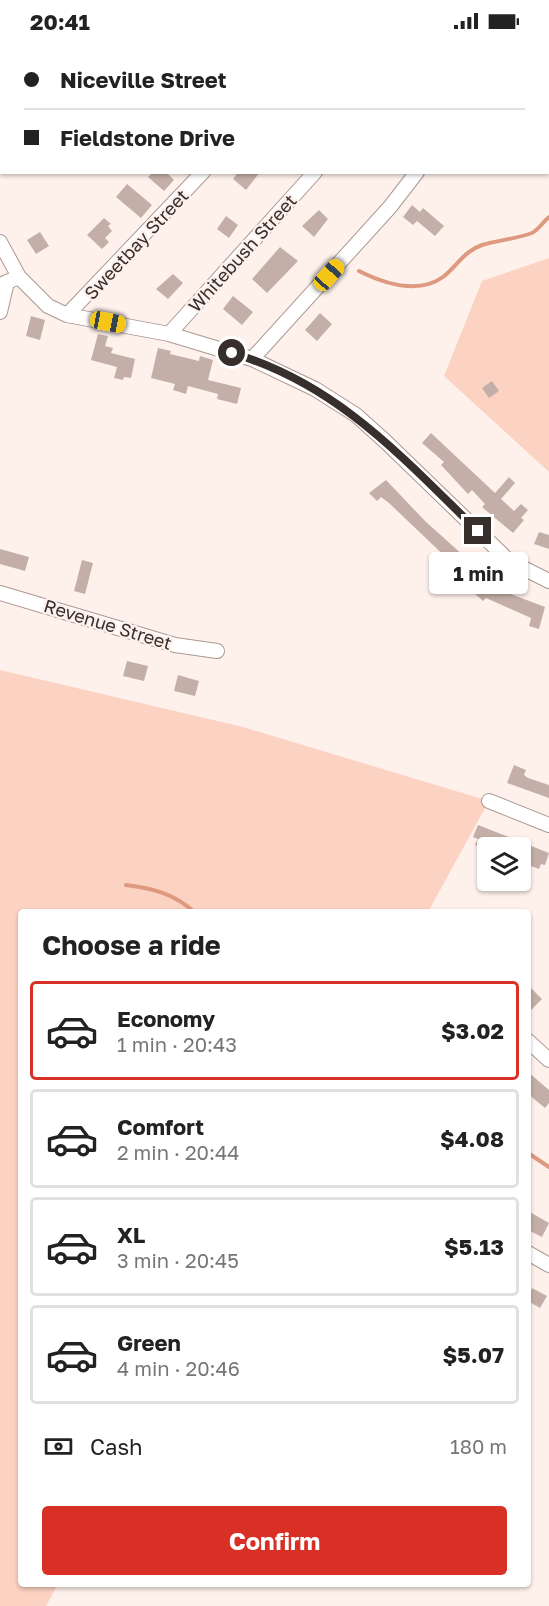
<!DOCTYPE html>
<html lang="en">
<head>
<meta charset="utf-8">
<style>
  body { margin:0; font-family:"Golos Text",sans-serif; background:#f2f2f2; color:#222; height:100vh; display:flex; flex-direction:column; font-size:22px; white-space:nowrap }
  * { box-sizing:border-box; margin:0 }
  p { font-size:20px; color:#767676 }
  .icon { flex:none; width:33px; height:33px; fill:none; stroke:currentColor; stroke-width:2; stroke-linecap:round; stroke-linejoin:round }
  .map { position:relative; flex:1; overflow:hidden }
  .drawer { position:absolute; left:18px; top:867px; width:513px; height:678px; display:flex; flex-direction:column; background:#fff; border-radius:6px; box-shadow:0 2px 4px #0004 }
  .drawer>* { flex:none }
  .guide { position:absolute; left:0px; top:0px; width:549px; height:132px; box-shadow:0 2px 4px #0004; display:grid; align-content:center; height:132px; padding:0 24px; background:#fff }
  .fabs { position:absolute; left:477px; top:795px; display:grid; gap:12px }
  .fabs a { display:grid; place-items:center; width:54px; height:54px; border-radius:6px; background:#fff; box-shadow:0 2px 4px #0004; font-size:30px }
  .end { position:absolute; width:27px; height:27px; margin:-14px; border:8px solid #372f2c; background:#fff; box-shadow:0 0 0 3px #fff }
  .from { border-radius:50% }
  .bubble { position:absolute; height:42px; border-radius:6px; background:#fff; box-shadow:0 2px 4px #0004; font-size:20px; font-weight:700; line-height:42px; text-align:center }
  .car { position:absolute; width:18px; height:36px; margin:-18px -9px; border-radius:8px; box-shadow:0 0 4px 2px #0007; background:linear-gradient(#f5c518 24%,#345 0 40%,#f5c518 0 76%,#345 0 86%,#f5c518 0) }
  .guide b { display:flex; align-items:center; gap:21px; height:57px; font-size:22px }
  .guide b+b { border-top:2px solid #e0e0e0 }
  .guide i { width:15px; height:15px; background:#222 }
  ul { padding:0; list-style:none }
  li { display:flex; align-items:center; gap:18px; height:99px; margin:0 12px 9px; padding:0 12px; border:3px solid #e0e0e0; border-radius:6px }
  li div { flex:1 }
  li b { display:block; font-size:22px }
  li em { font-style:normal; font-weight:700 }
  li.current { border-color:#d93025 }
  li>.icon { width:54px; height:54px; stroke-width:1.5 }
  h2 { padding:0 24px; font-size:27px; line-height:72px }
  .pay { display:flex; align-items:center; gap:15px; height:66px; padding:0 24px; font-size:22px }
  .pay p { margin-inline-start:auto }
  .action { display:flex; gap:12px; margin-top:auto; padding:12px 24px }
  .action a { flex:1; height:69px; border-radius:6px; background:#d93025; color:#fff; font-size:24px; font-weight:700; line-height:69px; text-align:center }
  .status { display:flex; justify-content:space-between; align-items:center; height:42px; padding:0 30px; background:#fff; direction:ltr }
  .status svg { height:16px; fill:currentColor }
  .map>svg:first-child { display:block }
  .green { fill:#fcd2c2 }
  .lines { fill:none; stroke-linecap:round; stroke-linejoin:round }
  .stream { stroke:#de997f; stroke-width:4 }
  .building { fill:#c3afa7 }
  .minor-casing { stroke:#ac9891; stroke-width:16 }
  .minor { stroke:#fff; stroke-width:14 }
  .route { stroke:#372f2c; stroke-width:8 }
  .labels { text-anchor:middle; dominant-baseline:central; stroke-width:4.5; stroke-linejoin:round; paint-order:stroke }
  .street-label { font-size:18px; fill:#372f2c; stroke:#fef1ec }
</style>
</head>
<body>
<div class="status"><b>20:41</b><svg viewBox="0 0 49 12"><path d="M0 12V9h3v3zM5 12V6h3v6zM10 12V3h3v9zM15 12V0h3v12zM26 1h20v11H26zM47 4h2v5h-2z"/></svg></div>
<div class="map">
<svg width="549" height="1564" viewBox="0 0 549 1564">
  <rect width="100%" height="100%" fill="#fef1ec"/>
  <path class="green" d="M549,216V430L444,334L482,239Z
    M0,628L243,685L489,759L428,870H21V1542H58L46,1564H0Z"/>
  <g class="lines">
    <path class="stream" d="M139,2L140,0
      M0,117L2,116
      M359,229C383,241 418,253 443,235C457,224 464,209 482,203C498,198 516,197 532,191C538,188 543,180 549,175
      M126,843C152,846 175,852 194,870
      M528,1111L549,1125"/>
  </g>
  <path class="building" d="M153,130H166L174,138L164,149L148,135Z
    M238,130H260L246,148L233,137Z
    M127,142L152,163L141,176L116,155Z
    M412,163L420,170L423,166L444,184L435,194L417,179L413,183L403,175Z
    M319,168L328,177L314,195L302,184Z
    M226,174L238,183L229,196L217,187Z
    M104,176L111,182L108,184L112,189L105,196L109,200L102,207L87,193Z
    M40,190L49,204L36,212L27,198Z
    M280,205L298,219L267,251L252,237Z
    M173,232L183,241L168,257L156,247Z
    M233,254L253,270L242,283L223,267Z
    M320,271L332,282L317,299L305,288Z
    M31,274L45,278L40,298L26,294Z
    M98,292L108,294L105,304L113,306L111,311L135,317L131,336L124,335L123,338L114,336L117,325L91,318Z
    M158,306L171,309L170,312L199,319L200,314L213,318L208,338L241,346L237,362L217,357L218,352L188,344L186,352L173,348L175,342L151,336Z
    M492,339L499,349L489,356L482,346Z
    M431,391L495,451L509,435L515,441L501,457L514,469L521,462L528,468L521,476L524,478L513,491L482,465L485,462L472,448L468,452L441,423L444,420L422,401Z
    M386,438L425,479L503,549L545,565L539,587L529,584L531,576L486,556L483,559L473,550L477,545L389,461L381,455L377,459L369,451Z
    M539,490L549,493V507L534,502Z
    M0,507L29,515L25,529L0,522Z
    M82,518L93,521L85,552L74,549Z
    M127,619L148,624L144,639L123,634Z
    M178,633L199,639L195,654L174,649Z
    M514,723L526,728L524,733L528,736L549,743V756L507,741Z
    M478,783L549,811L545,823L541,822L539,827L520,820V806L486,807L475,803L478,797L473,795Z
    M528,943L542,957L528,971Z
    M528,1030L549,1048V1061L545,1066L528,1052Z
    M528,1169L549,1181L542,1195L528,1188Z
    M532,1246L547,1254L540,1266L528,1259Z"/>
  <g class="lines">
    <g class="minor-casing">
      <path id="minor" d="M118,2L120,0
        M325,2L326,0
        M548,89L549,87
        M0,95L2,94
        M0,200L19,235
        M0,243L19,235L48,264L67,273L169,292L252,317L315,347L356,373L386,400L509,519L549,539
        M0,270L7,240
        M67,273L203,130
        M169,292L315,130
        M252,317L390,165L417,130
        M0,551L175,603L217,609
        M489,759L549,783
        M528,999L549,1018
        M528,1211L549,1223"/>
    </g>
    <use href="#minor" class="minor"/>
  </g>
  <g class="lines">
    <path class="route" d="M232,311C337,342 402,415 478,489"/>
  </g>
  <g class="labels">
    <g class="street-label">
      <text transform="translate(136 202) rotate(-47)">Sweetbay Street</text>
      <text transform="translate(242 211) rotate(-48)">Whitebush Street</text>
      <text transform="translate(108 582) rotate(17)">Revenue Street</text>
    </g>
  </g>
</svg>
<div class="fabs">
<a><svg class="icon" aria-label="layers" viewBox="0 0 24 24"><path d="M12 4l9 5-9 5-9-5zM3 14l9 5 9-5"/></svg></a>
</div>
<i class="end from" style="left:232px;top:311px"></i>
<i class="end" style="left:478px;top:489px"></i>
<div class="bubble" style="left:429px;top:510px;width:99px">1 min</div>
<i class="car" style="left:329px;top:233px;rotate:42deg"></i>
<i class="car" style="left:108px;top:280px;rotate:101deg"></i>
<div class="guide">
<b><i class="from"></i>Niceville Street</b>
<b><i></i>Fieldstone Drive</b>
</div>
<section class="drawer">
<h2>Choose a ride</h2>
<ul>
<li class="current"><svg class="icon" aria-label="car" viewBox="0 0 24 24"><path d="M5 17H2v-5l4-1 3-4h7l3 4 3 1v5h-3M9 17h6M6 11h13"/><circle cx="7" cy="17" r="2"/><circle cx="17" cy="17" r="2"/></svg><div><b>Economy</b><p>1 min · 20:43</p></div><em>$3.02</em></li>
<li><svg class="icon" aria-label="car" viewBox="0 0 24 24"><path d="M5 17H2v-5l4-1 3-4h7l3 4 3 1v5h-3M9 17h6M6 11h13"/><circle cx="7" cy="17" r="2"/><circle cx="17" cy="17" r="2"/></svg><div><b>Comfort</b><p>2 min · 20:44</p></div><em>$4.08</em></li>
<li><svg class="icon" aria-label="car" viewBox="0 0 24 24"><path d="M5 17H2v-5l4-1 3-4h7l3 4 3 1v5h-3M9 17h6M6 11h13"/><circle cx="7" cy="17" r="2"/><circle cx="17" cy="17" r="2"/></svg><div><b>XL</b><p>3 min · 20:45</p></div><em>$5.13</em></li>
<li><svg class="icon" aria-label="car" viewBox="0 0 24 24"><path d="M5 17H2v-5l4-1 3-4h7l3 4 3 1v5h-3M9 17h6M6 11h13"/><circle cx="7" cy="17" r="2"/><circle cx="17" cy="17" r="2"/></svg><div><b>Green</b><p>4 min · 20:46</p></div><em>$5.07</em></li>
</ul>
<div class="pay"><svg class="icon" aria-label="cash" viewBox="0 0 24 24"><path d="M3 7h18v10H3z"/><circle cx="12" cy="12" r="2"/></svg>Cash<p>180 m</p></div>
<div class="action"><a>Confirm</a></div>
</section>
</div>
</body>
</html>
